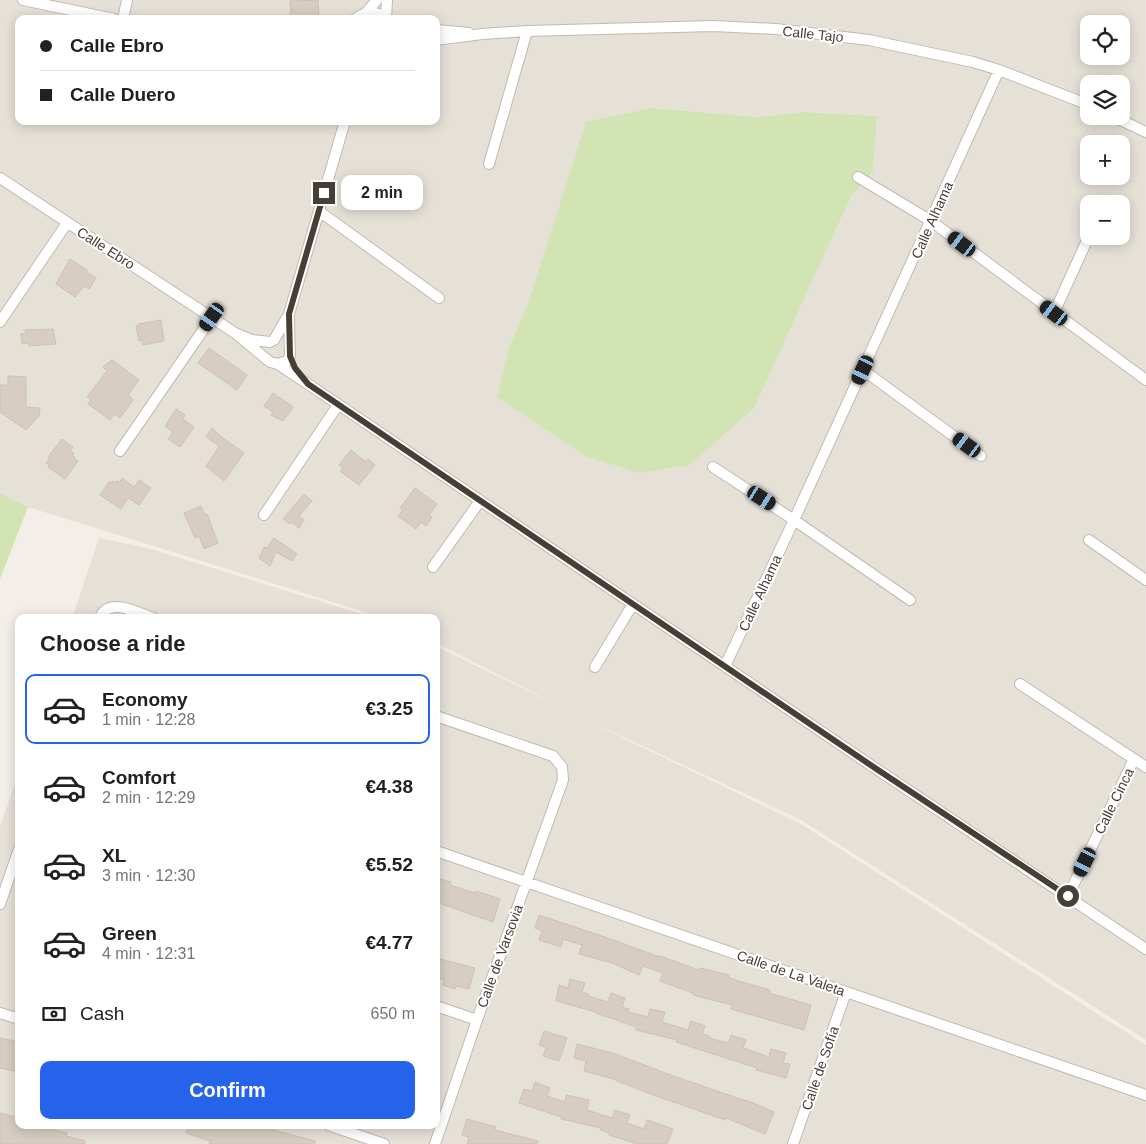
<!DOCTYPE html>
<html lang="en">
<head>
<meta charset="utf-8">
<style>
  body { margin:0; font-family:Arial,sans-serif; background:#f6f6f6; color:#202124; height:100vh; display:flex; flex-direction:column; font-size:19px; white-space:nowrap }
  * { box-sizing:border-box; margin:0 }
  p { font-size:16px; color:#757577 }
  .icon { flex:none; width:28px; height:28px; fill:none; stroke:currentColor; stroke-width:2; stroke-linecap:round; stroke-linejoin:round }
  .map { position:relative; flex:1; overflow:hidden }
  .sheet { position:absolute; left:15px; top:614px; width:425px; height:515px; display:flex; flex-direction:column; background:#fff; border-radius:10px; box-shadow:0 2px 12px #0003 }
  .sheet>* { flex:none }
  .hud { position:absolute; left:15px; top:15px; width:425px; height:110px; border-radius:10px; box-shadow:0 2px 12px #0003; display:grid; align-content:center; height:110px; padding:0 25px; background:#fff }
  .fabs { position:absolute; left:1080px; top:15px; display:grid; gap:10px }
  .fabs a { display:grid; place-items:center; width:50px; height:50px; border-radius:10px; background:#fff; box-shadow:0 2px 12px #0003; font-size:25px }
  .end { position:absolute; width:22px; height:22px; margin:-11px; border:6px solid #463f37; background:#fff; box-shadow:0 0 0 2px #fff }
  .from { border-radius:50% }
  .bubble { position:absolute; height:35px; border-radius:10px; background:#fff; box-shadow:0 2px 12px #0003; font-size:16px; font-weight:800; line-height:35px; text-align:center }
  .car { position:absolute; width:15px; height:30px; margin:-15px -8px; border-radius:6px; box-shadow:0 0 4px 1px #0007; background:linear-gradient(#222 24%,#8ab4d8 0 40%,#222 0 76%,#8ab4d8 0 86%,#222 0) }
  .hud b { display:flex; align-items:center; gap:18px; height:48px; font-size:19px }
  .hud b+b { border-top:1px solid #e0e0e0 }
  .hud i { width:12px; height:12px; background:#202124 }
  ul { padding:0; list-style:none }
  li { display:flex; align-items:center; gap:15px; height:70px; margin:0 10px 8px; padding:0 15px; border:2px solid transparent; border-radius:10px }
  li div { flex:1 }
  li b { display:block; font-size:19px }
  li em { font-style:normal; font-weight:800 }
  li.active { border-color:#2563eb }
  li>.icon { width:45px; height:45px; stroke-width:1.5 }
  h2 { padding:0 25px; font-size:22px; line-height:60px }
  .pay { display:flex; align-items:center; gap:12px; height:55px; padding:0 25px; font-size:19px }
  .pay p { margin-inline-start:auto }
  .primary-button { display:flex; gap:10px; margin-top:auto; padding:10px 25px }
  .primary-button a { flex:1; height:58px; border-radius:10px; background:#2563eb; color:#fff; font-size:20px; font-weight:800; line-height:58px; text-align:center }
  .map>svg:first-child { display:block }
  .residential { fill:#e6e1d7; fill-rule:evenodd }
  .green { fill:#d2e4b4 }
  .building { fill:#d7cdc2; stroke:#cec1b2 }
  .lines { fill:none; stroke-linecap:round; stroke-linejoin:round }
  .street-casing { stroke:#c1b9af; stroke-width:12 }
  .street { stroke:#fff; stroke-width:10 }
  .route { stroke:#463f37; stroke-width:6 }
  .labels { text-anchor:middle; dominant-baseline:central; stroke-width:4; stroke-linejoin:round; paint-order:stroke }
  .street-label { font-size:14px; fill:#463f37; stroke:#fff }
</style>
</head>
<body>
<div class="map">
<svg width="1146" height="1144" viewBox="0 0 1146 1144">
  <rect width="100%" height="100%" fill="#f3efe8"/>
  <path class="residential" d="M0,0H1146V1040L801,820L572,713L801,824L1146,1045V1144H0V826L19,772V1125H436V646L565,709L436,643V618L381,617L28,507L0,493ZM19,19H436V121H19ZM1089,24H1121V56H1089ZM1089,84H1121V116H1089ZM652,108L756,117L804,112L877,116L873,172L851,196L509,347L529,301ZM1089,144H1121V176H1089ZM1089,204H1121V236H1089Z
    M99,538L148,548L372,617L72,618Z"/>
  <path class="green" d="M652,108L756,117L804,112L877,116L873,172L851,196L754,408L690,465L640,473L585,456L497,397L509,347L529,301L586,122Z
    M0,493L28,507L0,579Z"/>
  <path class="building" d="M318,0L319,18L291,19L290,1Z
    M70,259L88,271L87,272L96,278L89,289L84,286L75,297L56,284Z
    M161,320L164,341L143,345L142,340L139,341L136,326H139L138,324Z
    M53,329L56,344L29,346L28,343L22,344L21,334L26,333L25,330Z
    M209,348L247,375L237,390L198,363Z
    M112,360L139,380L128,395L133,400L120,418L114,414L110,420L88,404L91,400L87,397L107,371L103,367Z
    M8,376L26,377V407L40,408L39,416L26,430L0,412V385H8Z
    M273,393L293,407L283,421L271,415L273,412L264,406Z
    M176,409L185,415L183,419L194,427L180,447L168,439L173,432L165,426Z
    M212,428L220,436L244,453L224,481L206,466L219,447L206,436Z
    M62,439L73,447L70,451L74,453L72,455L75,457L74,458L78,461L65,479L48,467L49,465L46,463L50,458L48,457Z
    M351,450L366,462L368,459L375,465L359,485L340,471L343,468L339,465Z
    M122,478L134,487L139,480L151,488L139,505L128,498L121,509L100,495L109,482L111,483L112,481L116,483L117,481L120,482Z
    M415,488L437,504L429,515L432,517L426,526L421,522L416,529L398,516L403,510L400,508Z
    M304,494L312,501L299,516L304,520L299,528L292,522L290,524L283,519Z
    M201,506L205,515L207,514L218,543L204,549L199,536L195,538L184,513Z
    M274,538L297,554L292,561L276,552L270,566L259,558L264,547L267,548Z
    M436,878L451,882L450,885L475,893L476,891L500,899L493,922L436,902Z
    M539,915L608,938L660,957V956L699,970L700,968L729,975V978L770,990L769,993L811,1005L804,1030L731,1009L732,1005L693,995V993L660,981L663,973L643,966L639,975L612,963L579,954L582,945L563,939L561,947L539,940L542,931L535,928Z
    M436,958L475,968L469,989L456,986L455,989L443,985L444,980L436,978Z
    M570,979L585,983L582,992L588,994V996L608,1002L611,993L625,998L622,1007L629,1009L628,1012L648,1017L650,1009L665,1012L662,1022L688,1030L691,1021L705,1026L702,1034L709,1036V1038L728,1043L731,1035L746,1040L743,1048L769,1057L771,1049L786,1053L783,1063L790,1064L786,1078L756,1070L757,1068L676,1042L677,1040L636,1030V1027L596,1013V1012L556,1001L559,985L568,988Z
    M544,1031L567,1038L559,1061L543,1056L546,1048L539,1045Z
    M0,1038L19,1042V1072L0,1068Z
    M577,1044L613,1053L665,1073L746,1101V1100L774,1112L765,1134L726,1118L725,1120L648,1093L617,1081V1080L584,1071L586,1061L574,1058Z
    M535,1082L550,1088L547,1096L565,1102L566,1095L589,1100L587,1110L612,1118L615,1110L630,1115L627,1123L644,1129L647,1120L673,1129L667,1144H637L609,1135V1133L600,1130L601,1128L561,1119V1117L519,1103L524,1089L532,1091Z
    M0,1113L19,1118V1125H42L41,1127L67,1133L66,1136L85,1141V1144H0Z
    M467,1119L496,1127L495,1130L538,1141L537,1144H467L469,1137L462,1135Z
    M189,1125H255L315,1141V1144H209L210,1141L186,1133Z"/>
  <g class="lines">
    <g class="street-casing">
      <path id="street" d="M23,0L114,19
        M365,14L377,0
        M386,18L387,0
        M123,19L127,0
        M355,19C366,11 377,11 387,19
        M436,30L469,33
        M436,40L482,34L527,31L713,26L776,29L869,40L973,62L999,70L1089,105
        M1112,116L1146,132
        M489,164L527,31
        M858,177L931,221L1146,380
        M0,178L235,333
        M319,211L439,298
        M1054,313L1089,236
        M0,322L67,223
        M274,340L289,314L345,121
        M270,342L252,340L235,333L270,362L278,364L308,384L875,768L1146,949
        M278,364L287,361L290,356L289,318
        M863,370L981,456
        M120,451L212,317
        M713,467L794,520L910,600
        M264,515L338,405
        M1089,540L1146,580
        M433,567L480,501
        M100,618C108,596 139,613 153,618
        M725,666L794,520L999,70
        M595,667L633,604
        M1020,684L1146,767
        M436,851L1146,1095
        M1068,896L1134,759
        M0,904L19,849
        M436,1006L477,1020
        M0,1013L19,1019
        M328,1125L384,1144
        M435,1144L477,1020L563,780L562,767L553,756L436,716
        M793,1144L846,992"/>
    </g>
    <use href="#street" class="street"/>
  </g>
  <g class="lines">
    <path class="route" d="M324,193L289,314L290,356L295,368L308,384L875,768L1068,896"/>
  </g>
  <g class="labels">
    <g class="street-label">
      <text transform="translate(813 34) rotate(6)">Calle Tajo</text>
      <text transform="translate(932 220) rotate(-66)">Calle Alhama</text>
      <text transform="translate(106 248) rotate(33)">Calle Ebro</text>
      <text transform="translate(760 593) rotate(-65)">Calle Alhama</text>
      <text transform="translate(1114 801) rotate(-64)">Calle Cinca</text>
      <text transform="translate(500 956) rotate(-70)">Calle de Varsovia</text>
      <text transform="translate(791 973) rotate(19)">Calle de La Valeta</text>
      <text transform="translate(820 1068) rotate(-71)">Calle de Sofía</text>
    </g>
  </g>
</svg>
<div class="fabs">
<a><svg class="icon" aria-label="locate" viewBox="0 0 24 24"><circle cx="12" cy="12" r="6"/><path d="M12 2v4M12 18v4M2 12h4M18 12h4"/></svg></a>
<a><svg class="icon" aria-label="layers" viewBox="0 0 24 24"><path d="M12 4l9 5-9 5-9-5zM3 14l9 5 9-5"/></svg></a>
<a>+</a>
<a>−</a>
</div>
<i class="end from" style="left:1068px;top:896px"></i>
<i class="end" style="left:324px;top:193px"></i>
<div class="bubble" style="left:341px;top:175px;width:82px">2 min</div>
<i class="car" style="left:962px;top:244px;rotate:307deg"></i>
<i class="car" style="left:1054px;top:313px;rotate:307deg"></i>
<i class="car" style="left:212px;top:317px;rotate:215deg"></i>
<i class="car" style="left:863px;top:370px;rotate:205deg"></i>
<i class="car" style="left:967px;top:445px;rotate:306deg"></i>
<i class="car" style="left:762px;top:498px;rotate:123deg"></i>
<i class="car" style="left:1085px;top:862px;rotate:206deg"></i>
<div class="hud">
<b><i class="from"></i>Calle Ebro</b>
<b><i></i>Calle Duero</b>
</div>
<section class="sheet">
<h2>Choose a ride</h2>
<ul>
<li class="active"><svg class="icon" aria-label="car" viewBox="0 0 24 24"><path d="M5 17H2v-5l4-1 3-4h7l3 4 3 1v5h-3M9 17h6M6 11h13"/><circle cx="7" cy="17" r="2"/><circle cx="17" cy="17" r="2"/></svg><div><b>Economy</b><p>1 min · 12:28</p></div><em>€3.25</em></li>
<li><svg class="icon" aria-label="car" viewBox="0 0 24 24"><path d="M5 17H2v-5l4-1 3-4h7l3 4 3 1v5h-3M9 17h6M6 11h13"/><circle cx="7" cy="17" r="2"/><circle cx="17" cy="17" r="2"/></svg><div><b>Comfort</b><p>2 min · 12:29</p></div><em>€4.38</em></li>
<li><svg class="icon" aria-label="car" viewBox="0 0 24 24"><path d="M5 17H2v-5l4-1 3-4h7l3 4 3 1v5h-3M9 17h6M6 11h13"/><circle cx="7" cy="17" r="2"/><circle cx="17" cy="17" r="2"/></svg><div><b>XL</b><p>3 min · 12:30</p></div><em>€5.52</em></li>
<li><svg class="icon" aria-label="car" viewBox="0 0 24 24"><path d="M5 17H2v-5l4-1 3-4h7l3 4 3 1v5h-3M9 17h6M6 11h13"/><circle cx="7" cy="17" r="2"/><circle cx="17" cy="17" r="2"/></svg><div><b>Green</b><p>4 min · 12:31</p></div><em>€4.77</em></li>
</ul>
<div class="pay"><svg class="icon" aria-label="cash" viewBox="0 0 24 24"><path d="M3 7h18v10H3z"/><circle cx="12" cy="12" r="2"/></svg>Cash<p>650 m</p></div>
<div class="primary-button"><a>Confirm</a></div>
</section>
</div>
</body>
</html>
